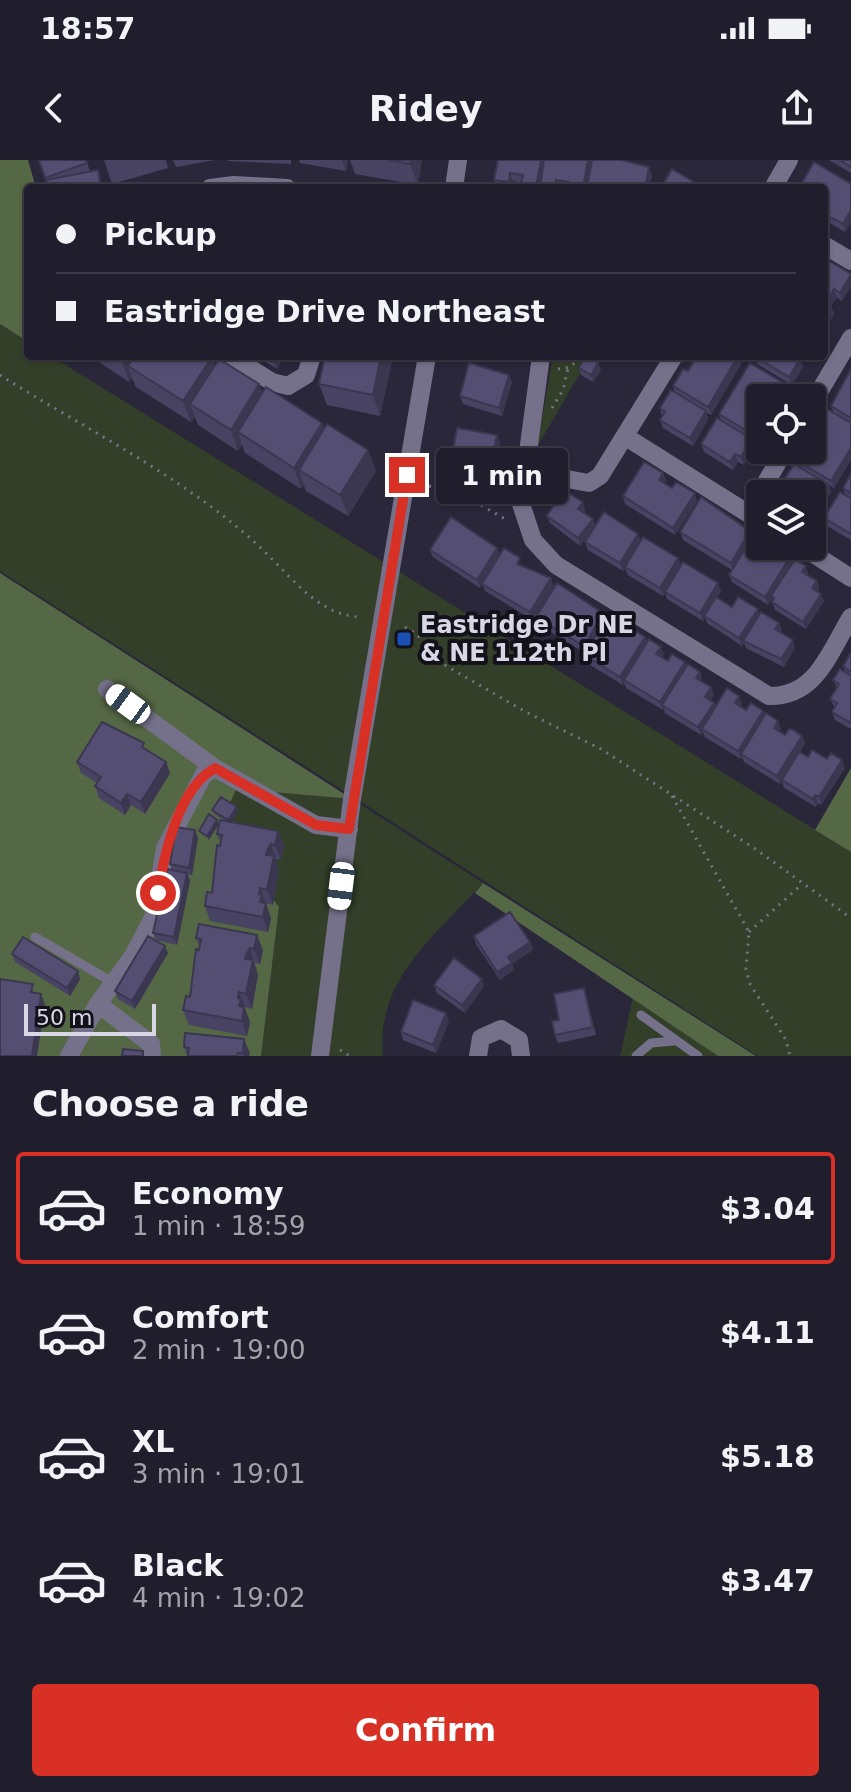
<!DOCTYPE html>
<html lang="en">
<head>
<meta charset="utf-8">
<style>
  body { margin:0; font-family:"DejaVu Sans",sans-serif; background:#2d2a38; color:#f1f3f6; height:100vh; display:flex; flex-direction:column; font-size:30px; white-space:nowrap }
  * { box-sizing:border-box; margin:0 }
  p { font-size:26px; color:#a2a2a9 }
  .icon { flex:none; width:44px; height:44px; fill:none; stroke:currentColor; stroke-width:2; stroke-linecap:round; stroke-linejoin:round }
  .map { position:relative; height:896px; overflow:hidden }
  .details { display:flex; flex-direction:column; background:#201d2c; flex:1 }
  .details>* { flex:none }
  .top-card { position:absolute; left:24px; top:24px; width:804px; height:176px; border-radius:8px; box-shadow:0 2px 6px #0004,0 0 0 2px #3d3b48; display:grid; align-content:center; height:176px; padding:0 32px; background:#201d2c }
  .fabs { position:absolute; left:746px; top:224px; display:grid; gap:16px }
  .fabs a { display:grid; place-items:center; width:80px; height:80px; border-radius:8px; background:#201d2c; box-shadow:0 2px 6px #0004,0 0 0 2px #3d3b48; font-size:40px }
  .scale { position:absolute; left:24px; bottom:20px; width:132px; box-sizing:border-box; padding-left:8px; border:4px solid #d9d7e5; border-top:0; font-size:22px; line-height:28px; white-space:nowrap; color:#d9d7e5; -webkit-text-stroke:6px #13111a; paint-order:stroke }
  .end { position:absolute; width:36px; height:36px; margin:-18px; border:10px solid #d93025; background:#fff; box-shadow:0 0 0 4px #fff }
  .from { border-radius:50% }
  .bubble { position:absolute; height:56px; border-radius:8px; background:#201d2c; box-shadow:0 2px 6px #0004,0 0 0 2px #3d3b48; font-size:26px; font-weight:800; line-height:56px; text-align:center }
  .car { position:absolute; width:24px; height:48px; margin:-24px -12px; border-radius:10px; box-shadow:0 0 6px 2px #0007; background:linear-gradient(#fff 24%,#345 0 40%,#fff 0 76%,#345 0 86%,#fff 0) }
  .top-card b { display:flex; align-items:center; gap:28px; height:76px; font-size:30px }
  .top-card b+b { border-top:2px solid #3d3b48 }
  .top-card i { width:20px; height:20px; background:#f1f3f6 }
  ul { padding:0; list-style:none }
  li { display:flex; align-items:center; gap:24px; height:112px; margin:0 16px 12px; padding:0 16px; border:4px solid transparent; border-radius:8px }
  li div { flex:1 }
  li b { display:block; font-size:30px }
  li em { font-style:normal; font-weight:800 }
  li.current { border-color:#d93025 }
  li>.icon { width:72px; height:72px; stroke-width:1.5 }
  h2 { padding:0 32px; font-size:36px; line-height:96px }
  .action { display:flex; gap:16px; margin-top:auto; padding:16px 32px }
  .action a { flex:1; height:92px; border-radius:8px; background:#d93025; color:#fff; font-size:32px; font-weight:800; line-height:92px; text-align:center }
  .status { display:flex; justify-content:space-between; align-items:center; height:56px; padding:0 40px; background:#201d2c; direction:ltr }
  .status svg { height:22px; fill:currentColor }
  header { display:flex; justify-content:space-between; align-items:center; height:104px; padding:0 32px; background:#201d2c; font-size:36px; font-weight:800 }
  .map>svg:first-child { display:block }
  .green { fill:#333f29 }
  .forest { fill:#556845 }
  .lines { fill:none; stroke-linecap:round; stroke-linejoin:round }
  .path { stroke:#767485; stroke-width:3; stroke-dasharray:2 6; stroke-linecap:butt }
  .service { stroke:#75718a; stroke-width:9 }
  .minor { stroke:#75718a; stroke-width:18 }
  .wall { fill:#484362 }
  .shaded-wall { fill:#3b3750 }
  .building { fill:#544e72; stroke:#3b3750; stroke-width:2 }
  .route { stroke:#d93025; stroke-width:10 }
  .transit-dot { fill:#1a4fb4; stroke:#13111a; stroke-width:3 }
  .labels { text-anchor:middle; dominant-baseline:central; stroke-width:8; stroke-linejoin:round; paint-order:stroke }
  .poi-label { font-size:24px; font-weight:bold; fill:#d9d7e5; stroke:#13111a; text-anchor:start }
</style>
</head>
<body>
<div class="status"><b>18:57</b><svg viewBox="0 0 49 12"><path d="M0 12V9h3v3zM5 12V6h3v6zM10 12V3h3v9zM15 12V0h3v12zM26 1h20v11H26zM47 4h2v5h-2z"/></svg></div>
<header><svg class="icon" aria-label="back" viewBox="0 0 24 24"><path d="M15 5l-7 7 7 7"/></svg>Ridey<svg class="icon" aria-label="share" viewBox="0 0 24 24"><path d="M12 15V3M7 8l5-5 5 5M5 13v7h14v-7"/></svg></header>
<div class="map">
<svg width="851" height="896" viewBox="0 0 851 896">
  <rect width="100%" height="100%" fill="#2a273b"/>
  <path class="green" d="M0,164L28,182V196H51L851,692V896H758L0,411Z
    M553,196H590L537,287Z
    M235,629L352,639L483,723C436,775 375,820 383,896H261L279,747L235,686L226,653Z
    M633,837L718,896H620Z"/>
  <path class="forest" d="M0,0H28L36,28H28V182L0,164Z
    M0,413L352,639L236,629L226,653L235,686L279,747L261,896H0Z
    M851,608V692L815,670Z
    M483,723L756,896H718L475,733Z"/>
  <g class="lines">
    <path class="path" d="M558,209L571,207L580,196
      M0,215C85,269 195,323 266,393C294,420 318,454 359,457
      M552,248L563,230L568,208
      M429,326L465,336L507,360
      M405,467L417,474L436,500L526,552L601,589L754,688L851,758
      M672,636L749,772L746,809L750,824L786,880L790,896
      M749,772L800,726
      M340,890L350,896"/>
    <path class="service" d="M35,777L114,823
      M641,855L698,896
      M636,896L651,883L674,881"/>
    <path class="minor" d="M210,28L234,25L287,28
      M454,28L458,0
      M773,28L789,0
      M824,85L851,101
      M231,196L272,222L288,226L306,215L312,196
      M541,196L521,344L533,380L556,405L769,536C816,537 829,493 851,457
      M812,244L851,178
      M626,277L760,361
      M523,311L589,323L600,316L674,196
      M748,353L785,290
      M801,386L851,418
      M107,529L215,608
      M69,896L98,844
      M152,896L151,884L98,844L133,796L154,756L165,688L204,614L215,608L316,665L349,669
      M320,896L352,639L427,196
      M478,896L481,878L501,869L519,880L521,896"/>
  </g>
  <path class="wall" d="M39,0H86L90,11L46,20Z
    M104,0H166L168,8L112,24Z
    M173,0H215L176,7Z
    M227,0H291V4L228,1Z
    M299,0H348L346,11L300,3Z
    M350,0H422L418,25L355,14Z
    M498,0L652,15L649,28H523L522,23L513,21L512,28H501L497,27L494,20Z
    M829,0H851V13Z
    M851,24L845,72L830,63L828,55L824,53V28Z
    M824,98L851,115V126L842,141L837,137L831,146L834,154L824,171Z
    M90,196H211L215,205L324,269L368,290L376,311L348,356L306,331L304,325L301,329L245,293L242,285L238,291L198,265L195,257L191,262L136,227L132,218L129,222Z
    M256,196H284L277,209Z
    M325,196H393L380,256L327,245L319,224Z
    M694,196H738L741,204L711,255L706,252L708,259L693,286L663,268L660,260L662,256L660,248L675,233L673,226L688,211L695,200Z
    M754,196H804L801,200L803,207L792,225L757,204Z
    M579,208L601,210L593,222L581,215Z
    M851,209V300L834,328L829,325L831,332L816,359L812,357V334L786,330L783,322L799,307L796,300L812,290L818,274L816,267L834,253L831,246Z
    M509,215L512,222L502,256L463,244L460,236Z
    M785,224L788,232L760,238V278L757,283L753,280L755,287L744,305L738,302L733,310L704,292L701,284L721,261L719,254Z
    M497,275L500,283L491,330L479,327L476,320L466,318L465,326L451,323L449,315Z
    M663,313L666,321L665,323L697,341L675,375L625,344L623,336Z
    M851,314V380L827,366L824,358L845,334L843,328Z
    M585,350L584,353L596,365L641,381L678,398L681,405L721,431L717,438L732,447L760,455L779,463L782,471L780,473L795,488L784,507L746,488L744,483L742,486L707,463L705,457L703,461L667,439L665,433L663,436L628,415L625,408L623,411L588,390L585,382L592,371L580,386L550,363L547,356Z
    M750,371L752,377L769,390L767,393L773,396L792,403L808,413L807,415L817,421L819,429L818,432L824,441L806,469L775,450L772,442V438L768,445L732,422L729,415L732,410L683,380L680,372Z
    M497,388L500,395L523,406L554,426L533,460L485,431L482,424L480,428L433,397L430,390Z
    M536,457L606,460L621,462L624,470L622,473L628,476L645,477L647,482L664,494L662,498L668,501L685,502L687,506L700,512L702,520L701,521L714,535L710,541L715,547L742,544L740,547L746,550L763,551L765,555L781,569L779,572L785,575L802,576L805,583L800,592L808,597L827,599L845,608L821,645L818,643L816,647L784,628L782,621L780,624L744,602L742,597L741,599L705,577L703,572L701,575L665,553L664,548L663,550L626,528L624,522L623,525L587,503L584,495L585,493L539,465Z
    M851,495V569L835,560L832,552L835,548L830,539L837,528L833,520L845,512L843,506Z
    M146,589L170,613L145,654L131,645L125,655L99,638L95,626L97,623L81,613L77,602Z
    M237,647L238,651L231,662L278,671L284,686L281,700L276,699L275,700L279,711L273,745L266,743L271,758L268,772L210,761L205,746L212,733L221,684L217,674L224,660L214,654L212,650Z
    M198,678L192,715H188L190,721L177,785L156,780L153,773L172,710L170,704Z
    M474,776L530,782L533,790L512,804L514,810L500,820L476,784Z
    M196,778L263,790L260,804L255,803L254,804L258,815L252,849L244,847L250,862L247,876L189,865L183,850L190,837L200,788Z
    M165,786L168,793L135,849L118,839L115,831Z
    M12,794L78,811L80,819L70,836L15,802Z
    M434,825L484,826L465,853L437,833Z
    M584,828L596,875L558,883L555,875L559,860Z
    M449,861L436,893L403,880L401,872Z
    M244,879L249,896H187L184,887Z"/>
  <path class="shaded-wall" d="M342,0H348L346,11Z
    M411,0H422L418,25L410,4Z
    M541,0H545L540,28H537Z
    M588,0H592L587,28H583Z
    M649,7L652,15L649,28H645Z
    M510,13L513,21L512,28L509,22Z
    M851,50V63L845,72L843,64Z
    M851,114V126L842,141L840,133Z
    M834,129L837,137L831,146L834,154L824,171L826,143Z
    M125,196H146L128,206L132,218L129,222L122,201Z
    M272,196H284L277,209Z
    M381,196H393L380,256L373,235Z
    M738,196L741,204L711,255L708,247Z
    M795,196H804L801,200L803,207L792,225L789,217Z
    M212,197L219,218L190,244L195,257L191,262L183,241Z
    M598,202L601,210L593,222L591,215Z
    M509,215L512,222L502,256L499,248Z
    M259,224L267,245L238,272L242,285L238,291L231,270Z
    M785,224L788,232L784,238H777Z
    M706,251L708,259L693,286L690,278Z
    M322,263L330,284L299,310L304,325L301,329L294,308Z
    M760,266V278L757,283L754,275Z
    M497,275L500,283L491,330L488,322Z
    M752,279L755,287L744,305L741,297Z
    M851,288V300L834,328L831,321Z
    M368,290L376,311L348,356L340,335Z
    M735,294L738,302L733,310L730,302Z
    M463,310L466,318L465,326L462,318Z
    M663,313L666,321L662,327L659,320Z
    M829,325L831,332L816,359L813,351Z
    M695,333L697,341L675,375L673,368Z
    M583,342L585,350L581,357L578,349Z
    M593,359L596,366L580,386L578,378Z
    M750,371L753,379L734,411L731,403Z
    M638,374L641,381L623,411L620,403Z
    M764,386H768L769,390L765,397L762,389Z
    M497,388L500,396L480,428L477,420Z
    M790,397L793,405L771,436L772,438L768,445L765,437Z
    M678,398L681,406L663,436L660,428Z
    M806,406L808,413L805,420L802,412Z
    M551,418L554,426L533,460L530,452Z
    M817,421L819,429L815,436L812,428Z
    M718,423L721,431L703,461L700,453Z
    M821,434L824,441L806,469L803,462Z
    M758,449L760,457L742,486L739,478Z
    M603,453L606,461L587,494L584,486Z
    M621,462L624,470L619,477L617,469Z
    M779,463L782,471L778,477L775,469Z
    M645,477L648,484L624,520V522L623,525L620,517Z
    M793,480L795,488L784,507L781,499Z
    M661,487L664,494L659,502L656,494Z
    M685,502L688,509L662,545L664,548L663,550L660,542Z
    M700,512L702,520L698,526L696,518Z
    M711,527L714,535L708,545L705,537Z
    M739,536L742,544L738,551L735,543Z
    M714,543L716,550L702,569L703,572L701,575L698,567Z
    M763,551L766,558L741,594L742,597L741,599L738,591Z
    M778,561L781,569L777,576L774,568Z
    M802,576L805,583L780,624L777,616Z
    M842,600L845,608L821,645L819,637Z
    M166,602L170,613L145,654L141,642Z
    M127,634L131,645L125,655L121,643Z
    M815,635L818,643L816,647L813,639Z
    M237,647L238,651L230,664L228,660Z
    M217,660L219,664L209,680L207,676Z
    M195,670L198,678L192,715L189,708Z
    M278,671L284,686L281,700L275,685Z
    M271,684L279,711L273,745L267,730L266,695Z
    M187,713L190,721L177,785L174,777Z
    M260,728L271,758L268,772L263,757L259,734Z
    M257,775L263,790L260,804L254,789Z
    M530,782L533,790L512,804L514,810L500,820L497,812L508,797Z
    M165,786L168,793L135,849L132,841Z
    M250,788L258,815L252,849L246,834L245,799L246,795Z
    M78,811L80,819L70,836L67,828Z
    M482,819L484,826L465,853L462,845Z
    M239,832L250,862L247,876L242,861L238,838Z
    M41,834L45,845L37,896H32Z
    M446,853L449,861L436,893L433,885Z
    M244,879L250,893L249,896H244L243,893Z"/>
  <path class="building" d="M39,0H86L87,3L45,18Z
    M388,0H411L410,4Z
    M498,0H541L536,27L521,25L523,15L510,13L509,22L494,20Z
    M544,0H588L583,28H568L569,22L556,20L555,28L540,27Z
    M592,0H621L649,7L645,28H587Z
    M840,0H851V7Z
    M814,2L851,24V50L843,64L828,56L830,51L824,47V28H799Z
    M672,9L704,28H661Z
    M98,10L101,28H47L46,20Z
    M200,24H245V28H200Z
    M353,24L379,28H352Z
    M266,26L296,28H266Z
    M824,98L851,114L840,133L834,129L826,143L831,146L824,159Z
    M114,196H125L122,201Z
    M134,196H211L212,197L183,241L128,206Z
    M325,196H381L373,235L319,224Z
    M585,196L598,202L591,215L579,208Z
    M697,196H738L708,247L673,226L683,209L688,211Z
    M754,196H795L800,199L789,217Z
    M219,199L259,224L231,270L190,244Z
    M469,203L509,215L499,248L460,236Z
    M750,203L785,224L777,238H760V266L754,275L719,254Z
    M851,209V258L831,246Z
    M266,227L322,263L294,308L238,272Z
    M671,230L706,251L690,278L660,260L665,252L660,248Z
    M827,249L851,263V288L831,321L796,300L802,290H812V285L821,270L816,267Z
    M717,258L752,279L741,297L735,294L730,302L701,284Z
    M327,264L368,290L340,335L299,310Z
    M457,268L497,275L488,322L476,320L477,313L463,310L462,318L449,315Z
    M644,302L663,313L659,320L672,328L676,322L695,333L673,368L623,336Z
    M794,304L829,325L813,351L812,334H783L788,326L783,322Z
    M851,314V333L843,328Z
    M563,330L583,342L578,349L593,359L578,378L547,356Z
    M840,332L851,338V374L824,358Z
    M701,337L750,371L731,403L680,372Z
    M604,352L638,374L620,403L585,382Z
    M451,357L497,388L477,420L430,390Z
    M754,374L760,378V386H764L762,389L773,396L778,389L790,397L765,437L729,415Z
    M643,377L678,398L660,428L625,407Z
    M504,388L520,398L517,404L551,418L530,452L482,424Z
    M795,399L806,406L802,412L817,421L812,428L821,434L803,462L772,442L774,438L771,436Z
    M683,402L718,423L700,453L665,432Z
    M557,423L603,453L584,486L536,457Z
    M716,437L732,447L738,437L758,449L739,478L704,456Z
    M761,452L779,463L775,469L793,480L781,499L743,481Z
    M609,454L621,462L617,469L628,476L632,469L645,477L620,517L584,495Z
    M649,479L661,487L656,494L668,501L672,494L685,502L660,542L624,520Z
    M850,494L851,495V512L843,506Z
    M688,504L700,512L696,518L711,527L705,537L714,543L698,567L662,545Z
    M840,509L851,516V563L832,552L837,543L830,539L839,524L833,520Z
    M727,528L739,536L735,543L746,550L751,543L763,551L738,591L702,569Z
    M766,553L778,561L774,568L785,575L790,568L802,576L777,616L741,594Z
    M102,562L144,583L142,587L166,602L141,642L127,634L121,643L95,626L101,617L77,602Z
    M812,590L827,599L831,593L842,600L819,637L815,635L813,639L782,620L799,592L808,597Z
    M221,637L237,647L228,660L212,650Z
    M209,654L217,660L207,676L199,671Z
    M220,660L278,671L275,685L271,684L267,691L266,695L274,696L267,730L260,728L259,734L262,735L260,742L266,743L263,757L205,746L207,732L212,733L217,685L220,686L222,675L217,674Z
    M176,667L195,670L189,708L170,704Z
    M167,709L187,713L174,777L153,773Z
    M510,752L530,782L508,797L512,803L497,812L474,776Z
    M199,764L257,775L254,789L250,788L246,795L245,799L253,800L246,834L239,832L238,838L241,839L239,846L244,847L242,861L183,850L186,836L190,837L196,789L199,790L201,779L196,778Z
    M148,776L165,786L132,841L115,831Z
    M23,777L78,811L67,828L12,794Z
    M454,798L482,819L462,845L434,825Z
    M0,819L33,824L31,832L41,834L32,896H0Z
    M584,828L593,867L555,875L552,861L559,860L554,834Z
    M413,840L446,853L433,885L401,872Z
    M185,873L244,879L243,893H238L236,896H188L189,888L184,887Z
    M123,889L143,891V896H122Z"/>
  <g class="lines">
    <path class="route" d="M158,733C164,695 178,629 215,608L316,665L349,669L407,315"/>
  </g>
  <rect class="transit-dot" x="396" y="471" width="16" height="16" rx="4"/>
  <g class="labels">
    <g class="poi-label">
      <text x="420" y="465">Eastridge Dr NE<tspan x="420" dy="28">&amp; NE 112th Pl</tspan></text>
    </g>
  </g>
</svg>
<div class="fabs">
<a><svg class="icon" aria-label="locate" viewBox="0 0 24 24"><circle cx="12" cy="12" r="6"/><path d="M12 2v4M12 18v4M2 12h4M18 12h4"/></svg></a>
<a><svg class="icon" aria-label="layers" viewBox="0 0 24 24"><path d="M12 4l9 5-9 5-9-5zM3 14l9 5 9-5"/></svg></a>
</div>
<div class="scale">50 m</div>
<i class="end from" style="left:158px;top:733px"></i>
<i class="end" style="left:407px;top:315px"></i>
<div class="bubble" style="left:436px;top:288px;width:132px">1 min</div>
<i class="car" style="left:128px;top:544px;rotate:306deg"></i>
<i class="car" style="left:341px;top:726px;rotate:187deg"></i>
<div class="top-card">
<b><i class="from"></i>Pickup</b>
<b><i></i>Eastridge Drive Northeast</b>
</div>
</div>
<section class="details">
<h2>Choose a ride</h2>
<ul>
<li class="current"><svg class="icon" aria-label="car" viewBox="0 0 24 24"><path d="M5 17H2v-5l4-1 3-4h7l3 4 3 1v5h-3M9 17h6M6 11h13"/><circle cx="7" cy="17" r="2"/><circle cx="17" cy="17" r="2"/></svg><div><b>Economy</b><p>1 min · 18:59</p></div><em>$3.04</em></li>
<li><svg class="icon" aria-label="car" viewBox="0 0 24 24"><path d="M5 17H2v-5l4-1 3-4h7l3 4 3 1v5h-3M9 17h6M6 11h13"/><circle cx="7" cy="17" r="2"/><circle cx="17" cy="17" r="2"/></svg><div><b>Comfort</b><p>2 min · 19:00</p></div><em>$4.11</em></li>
<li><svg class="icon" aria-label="car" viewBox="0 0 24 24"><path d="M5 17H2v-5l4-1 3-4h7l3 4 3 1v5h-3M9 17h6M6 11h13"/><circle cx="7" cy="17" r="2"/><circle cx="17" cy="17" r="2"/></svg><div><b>XL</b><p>3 min · 19:01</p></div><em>$5.18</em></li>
<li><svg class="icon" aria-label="car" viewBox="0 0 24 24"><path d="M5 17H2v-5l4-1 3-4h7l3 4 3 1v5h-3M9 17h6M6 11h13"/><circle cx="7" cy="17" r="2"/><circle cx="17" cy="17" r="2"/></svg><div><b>Black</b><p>4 min · 19:02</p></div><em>$3.47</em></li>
</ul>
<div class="action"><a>Confirm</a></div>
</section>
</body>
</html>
